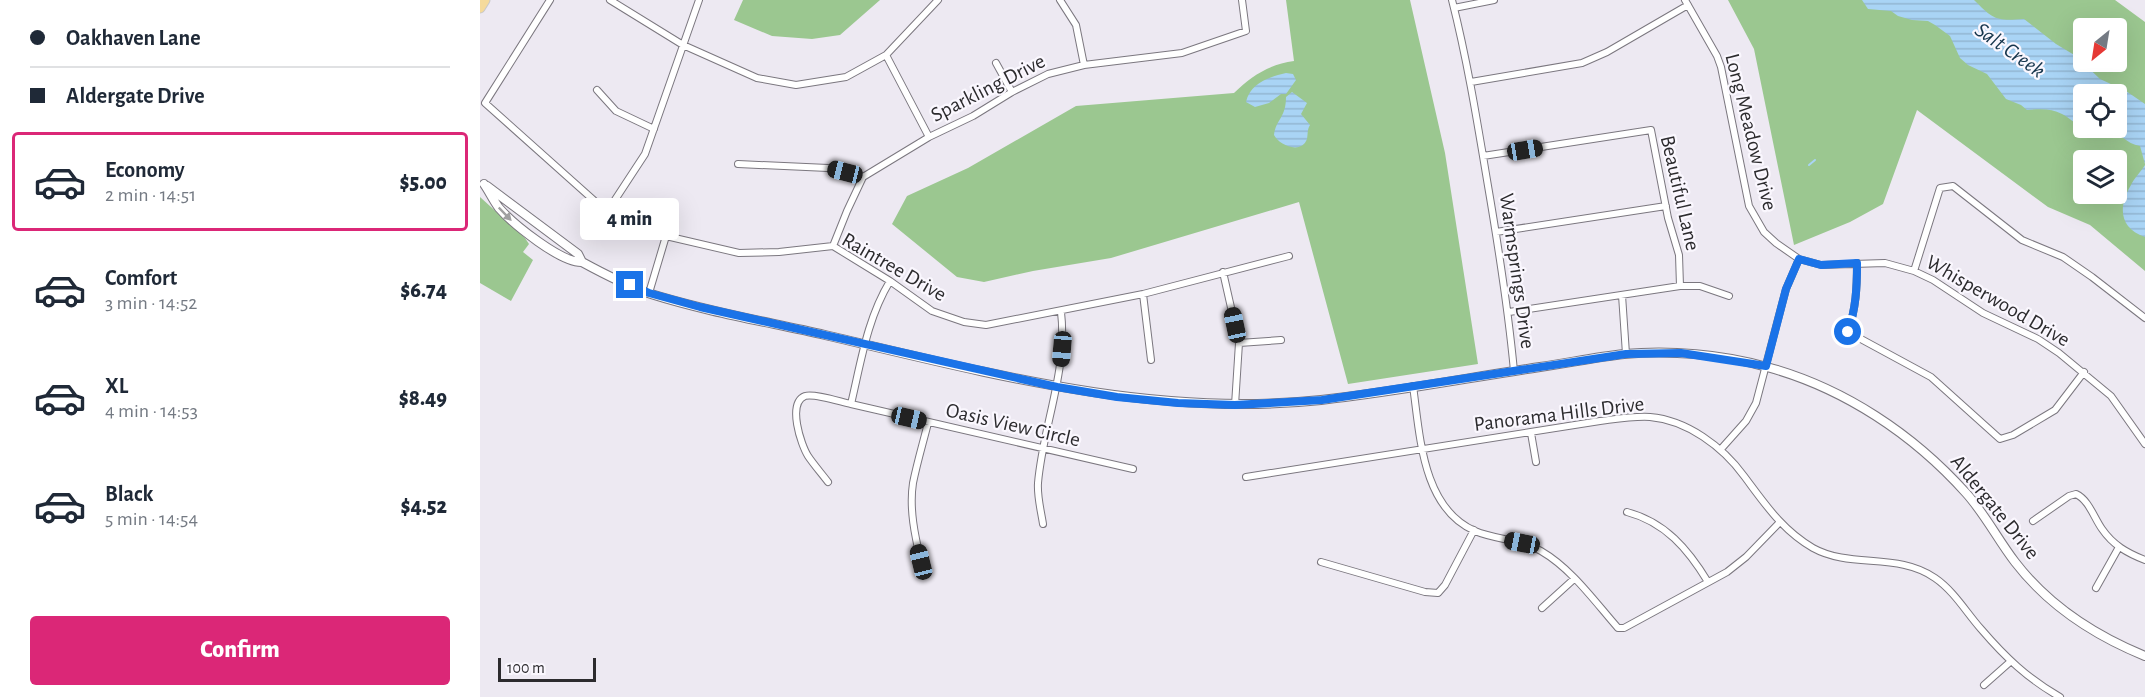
<!DOCTYPE html>
<html lang="en">
<head>
<meta charset="utf-8">
<style>
  body { margin:0; font-family:"Alegreya Sans",sans-serif; background:#f2f2f3; color:#1f2937; height:100vh; display:flex; flex-direction:column; font-size:22px; white-space:nowrap }
  * { box-sizing:border-box; margin:0 }
  p { font-size:20px; color:#747a83 }
  .icon { flex:none; width:33px; height:33px; fill:none; stroke:currentColor; stroke-width:2; stroke-linecap:round; stroke-linejoin:round }
  .map { position:relative; flex:1; overflow:hidden }
  .side { display:flex; flex-direction:column; background:#fff; width:480px }
  .side>* { flex:none }
  .hud { display:grid; align-content:center; height:132px; padding:0 30px; background:#fff }
  .needle { width:39px; rotate:210deg }
  .fabs { position:absolute; left:1593px; top:18px; display:grid; gap:12px }
  .fabs a { display:grid; place-items:center; width:54px; height:54px; border-radius:6px; background:#fff; box-shadow:0 6px 24px #0002; font-size:30px }
  .scale { position:absolute; left:18px; bottom:15px; width:98px; box-sizing:border-box; padding-left:6px; border:3px solid #2c2b2e; border-top:0; font-size:16px; line-height:21px; white-space:nowrap; color:#2c2b2e; -webkit-text-stroke:4px #faf7fe; paint-order:stroke }
  .end { position:absolute; width:27px; height:27px; margin:-14px; border:8px solid #1a73e8; background:#fff; box-shadow:0 0 0 3px #fff }
  .from { border-radius:50% }
  .bubble { position:absolute; height:42px; border-radius:6px; background:#fff; box-shadow:0 6px 24px #0002; font-size:20px; font-weight:800; line-height:42px; text-align:center }
  .car { position:absolute; width:18px; height:36px; margin:-18px -9px; border-radius:8px; box-shadow:0 0 4px 2px #0007; background:linear-gradient(#222 24%,#8ab4d8 0 40%,#222 0 76%,#8ab4d8 0 86%,#222 0) }
  .hud b { display:flex; align-items:center; gap:21px; height:57px; font-size:22px }
  .hud b+b { border-top:2px solid #e0e1e3 }
  .hud i { width:15px; height:15px; background:#1f2937 }
  ul { padding:0; list-style:none }
  li { display:flex; align-items:center; gap:18px; height:99px; margin:0 12px 9px; padding:0 18px; border:3px solid transparent; border-radius:6px }
  li div { flex:1 }
  li b { display:block; font-size:22px }
  li em { font-style:normal; font-weight:800 }
  li.selected { border-color:#db2777 }
  li>.icon { width:54px; height:54px; stroke-width:1.5 }
  .primary-button { display:flex; gap:12px; margin-top:auto; padding:12px 30px }
  .primary-button a { flex:1; height:69px; border-radius:6px; background:#db2777; color:#fff; font-size:24px; font-weight:800; line-height:69px; text-align:center }
  main { display:flex; flex:1; min-height:0 }
  .map>svg:first-child { display:block }
  .green { fill:#9bc790; fill-rule:evenodd }
  .water { fill:url(#water-rules) }
  .lines { fill:none; stroke-linecap:round; stroke-linejoin:round }
  .stream { stroke:#a9d4f5; stroke-width:2 }
  .street-casing { stroke:#7b777f; stroke-width:8 }
  .secondary-casing { stroke:#7b777f; stroke-width:10 }
  .primary-casing { stroke:#c8c8c9; stroke-width:11 }
  .street { stroke:#fff; stroke-width:6 }
  .secondary { stroke:#fff; stroke-width:8 }
  .primary { stroke:#f5da9b; stroke-width:9 }
  .oneway { fill:#a0a0a1 }
  .route { stroke:#1a73e8; stroke-width:8 }
  .labels { text-anchor:middle; dominant-baseline:central; stroke-width:4.5; stroke-linejoin:round; paint-order:stroke }
  .street-label { font-size:21px; fill:#2c2b2e; stroke:#faf7fe }
  .water-label { font-size:22px; font-style:italic; fill:#15354c; stroke:#faf7fe }
</style>
</head>
<body>
<main>
<section class="side">
<div class="hud">
<b><i class="from"></i>Oakhaven Lane</b>
<b><i></i>Aldergate Drive</b>
</div>
<ul>
<li class="selected"><svg class="icon" aria-label="car" viewBox="0 0 24 24"><path d="M5 17H2v-5l4-1 3-4h7l3 4 3 1v5h-3M9 17h6M6 11h13"/><circle cx="7" cy="17" r="2"/><circle cx="17" cy="17" r="2"/></svg><div><b>Economy</b><p>2 min · 14:51</p></div><em>$5.00</em></li>
<li><svg class="icon" aria-label="car" viewBox="0 0 24 24"><path d="M5 17H2v-5l4-1 3-4h7l3 4 3 1v5h-3M9 17h6M6 11h13"/><circle cx="7" cy="17" r="2"/><circle cx="17" cy="17" r="2"/></svg><div><b>Comfort</b><p>3 min · 14:52</p></div><em>$6.74</em></li>
<li><svg class="icon" aria-label="car" viewBox="0 0 24 24"><path d="M5 17H2v-5l4-1 3-4h7l3 4 3 1v5h-3M9 17h6M6 11h13"/><circle cx="7" cy="17" r="2"/><circle cx="17" cy="17" r="2"/></svg><div><b>XL</b><p>4 min · 14:53</p></div><em>$8.49</em></li>
<li><svg class="icon" aria-label="car" viewBox="0 0 24 24"><path d="M5 17H2v-5l4-1 3-4h7l3 4 3 1v5h-3M9 17h6M6 11h13"/><circle cx="7" cy="17" r="2"/><circle cx="17" cy="17" r="2"/></svg><div><b>Black</b><p>5 min · 14:54</p></div><em>$4.52</em></li>
</ul>
<div class="primary-button"><a>Confirm</a></div>
</section>
<div class="map">
<svg width="1665" height="697" viewBox="0 0 1665 697">
  <defs>
    <pattern id="water-rules" width="6" height="5" patternUnits="userSpaceOnUse" patternTransform="scale(1.5)"><rect width="6" height="5" fill="#a9d4f5"/><path d="M0 2.5h6" fill="none" stroke="#92b6d2"/></pattern>
  </defs>
  <rect width="100%" height="100%" fill="#ede9f2"/>
  <path class="green" d="M263,0H400L360,35L332,39L292,36L254,20Z
    M806,0H930L965,153L998,364L868,384L819,202L631,258L553,271L504,282L477,277L412,224L427,196L488,168L596,106L754,93C771,76 790,64 814,61Z
    M1248,0H1635L1665,22V271L1610,225L1568,207L1437,110L1403,204L1370,222L1314,245L1274,49ZM1604,28H1636V62H1604ZM1604,94H1636V128H1604ZM1604,160H1636V194H1604Z
    M0,197L45,238L49,244L43,252L53,260L31,301L0,283Z"/>
  <path class="water" d="M1382,0H1494C1514,20 1516,21 1544,19L1576,44L1596,56L1620,79L1646,91L1665,104V164L1660,146C1646,144 1640,132 1627,128H1636V94H1604L1603,125C1594,124 1590,118 1582,114C1571,108 1560,109 1547,110L1541,105L1526,99L1507,74L1488,65L1480,58L1470,36L1455,25L1448,21L1432,20L1418,16L1411,11L1388,9Z
    M806,73L813,74L816,80L806,94H801L789,103L775,107L766,102C770,83 789,77 806,73Z
    M812,92L827,103L821,114L830,125C827,130 828,134 827,139C821,155 799,145 794,135C796,119 806,118 806,97Z
    M1665,165V237C1639,228 1638,207 1651,185C1654,178 1661,172 1665,165Z"/>
  <g class="lines">
    <path class="stream" d="M1329,165L1335,160"/>
    <g class="street-casing">
      <path id="street" d="M70,0L5,103L127,212L186,236L259,253L299,252L353,246L410,281L452,311L484,322L506,325L663,294L809,256
        M130,0L203,45L277,78L316,85L366,77L406,55L458,0
        M580,0L596,25L604,65
        M972,0C987,59 997,120 1007,180C1018,244 1028,307 1034,371
        M1205,0L1237,56L1241,67L1269,206L1284,232L1296,243L1319,259L1341,265L1405,263L1434,271L1453,280L1503,313L1558,339L1579,353L1631,396L1665,444
        M974,8L1014,0
        M406,55L449,137
        M516,63L532,92
        M991,82L1102,63L1127,52L1208,5
        M117,90L136,111L174,129
        M1003,156L1171,130L1188,218L1199,255L1200,286
        M258,164L348,168L383,177
        M127,212L165,154L219,0
        M1016,232L1186,206
        M353,246L367,211L383,177L449,137L493,116L532,92L568,74L604,65L702,53L766,31L762,0
        M1377,263C1377,288 1376,308 1368,332L1451,377L1520,439L1533,435L1575,410L1604,372
        M1434,271L1460,188L1473,186L1542,240L1583,257L1612,277L1665,318
        M743,272L759,343L755,405
        M169,293L186,236
        M663,294L671,360
        M1142,295L1146,354
        M1029,312L1200,286H1220L1249,296
        M759,343L801,340
        M933,386C940,435 942,508 995,531C1016,540 1041,539 1061,551C1092,569 1115,602 1138,628H1144L1247,572L1266,557L1299,523
        M371,404C381,362 387,319 410,281
        M1051,433L1056,462
        M1241,449L1266,421L1276,403L1306,289L1319,259
        M766,477L1120,421C1136,419 1153,416 1170,417C1207,420 1243,447 1264,476C1285,504 1302,530 1333,548C1371,569 1418,552 1455,578C1474,591 1486,612 1501,629C1525,657 1548,679 1580,697
        M348,482C342,474 334,465 328,456C321,445 307,403 325,396C334,393 361,402 371,404L653,469
        M1147,512C1185,522 1208,549 1228,582
        M1553,521L1589,496L1596,494C1609,500 1614,518 1622,529C1633,545 1647,553 1665,560
        M563,524C561,511 557,496 558,483C563,425 588,371 581,312
        M441,562C435,536 429,509 433,483C437,463 443,443 448,423
        M841,562L945,592L958,593L965,585L994,530
        M1616,588L1639,547
        M1062,608L1094,579
        M1504,685L1530,662"/>
    </g>
    <g class="secondary-casing">
      <path id="secondary" d="M4,184C9,191 13,200 19,208C33,224 81,263 102,262C124,274 147,286 171,294C228,312 288,322 345,335C508,373 672,418 841,400C914,392 987,378 1060,367C1088,363 1116,357 1144,354C1190,350 1242,354 1287,367C1364,388 1433,434 1486,493C1505,514 1518,540 1535,562C1568,605 1616,636 1665,656
        M7,186L98,254L102,262"/>
    </g>
    <g class="primary-casing">
      <path id="primary" d="M0,8L5,0"/>
    </g>
    <use href="#street" class="street"/>
    <use href="#secondary" class="secondary"/>
    <use href="#primary" class="primary"/>
  </g>
  <defs><path id="oneway-solid" d="M-6-.8H1V-3.2L6.5 0L1 3.2V.8H-6Z" transform="scale(1.5)"/></defs>
  <use class="oneway" href="#oneway-solid" transform="translate(25 214) rotate(46)"/>
  <g class="lines">
    <path class="route" d="M150,285L169,293L220,307L577,387L637,397L698,403L755,405L842,400L1146,354L1201,353L1286,366L1306,289L1319,259L1341,265L1377,263C1377,288 1376,308 1368,332"/>
  </g>
  <g class="labels">
    <g class="street-label">
      <text transform="translate(508 88) rotate(-27)">Sparkling Drive</text>
      <text transform="translate(1271 132) rotate(76)">Long Meadow Drive</text>
      <text transform="translate(1200 193) rotate(77)">Beautiful Lane</text>
      <text transform="translate(414 267) rotate(30)">Raintree Drive</text>
      <text transform="translate(1037 271) rotate(82)">Warmsprings Drive</text>
      <text transform="translate(1518 301) rotate(30)">Whisperwood Drive</text>
      <text transform="translate(1079 414) rotate(-7)">Panorama Hills Drive</text>
      <text transform="translate(533 425) rotate(13)">Oasis View Circle</text>
      <text transform="translate(1515 507) rotate(51)">Aldergate Drive</text>
    </g>
    <g class="water-label">
      <text transform="translate(1530 50) rotate(35)">Salt Creek</text>
    </g>
  </g>
</svg>
<div class="fabs">
<a><svg class="needle" viewBox="-14 -14 28 28"><path d="M0-13l5 13h-10z" fill="#e53935"/><path d="M0 13l5-13h-10z" fill="#747a83"/></svg></a>
<a><svg class="icon" aria-label="locate" viewBox="0 0 24 24"><circle cx="12" cy="12" r="6"/><path d="M12 2v4M12 18v4M2 12h4M18 12h4"/></svg></a>
<a><svg class="icon" aria-label="layers" viewBox="0 0 24 24"><path d="M12 4l9 5-9 5-9-5zM3 14l9 5 9-5"/></svg></a>
</div>
<div class="scale">100 m</div>
<i class="end from" style="left:1368px;top:332px"></i>
<i class="end" style="left:150px;top:285px"></i>
<div class="bubble" style="left:100px;top:198px;width:99px">4 min</div>
<i class="car" style="left:1045px;top:150px;rotate:81deg"></i>
<i class="car" style="left:365px;top:172px;rotate:284deg"></i>
<i class="car" style="left:755px;top:325px;rotate:348deg"></i>
<i class="car" style="left:582px;top:349px;rotate:185deg"></i>
<i class="car" style="left:429px;top:418px;rotate:103deg"></i>
<i class="car" style="left:1042px;top:543px;rotate:281deg"></i>
<i class="car" style="left:441px;top:562px;rotate:346deg"></i>
</div>
</main>
</body>
</html>
